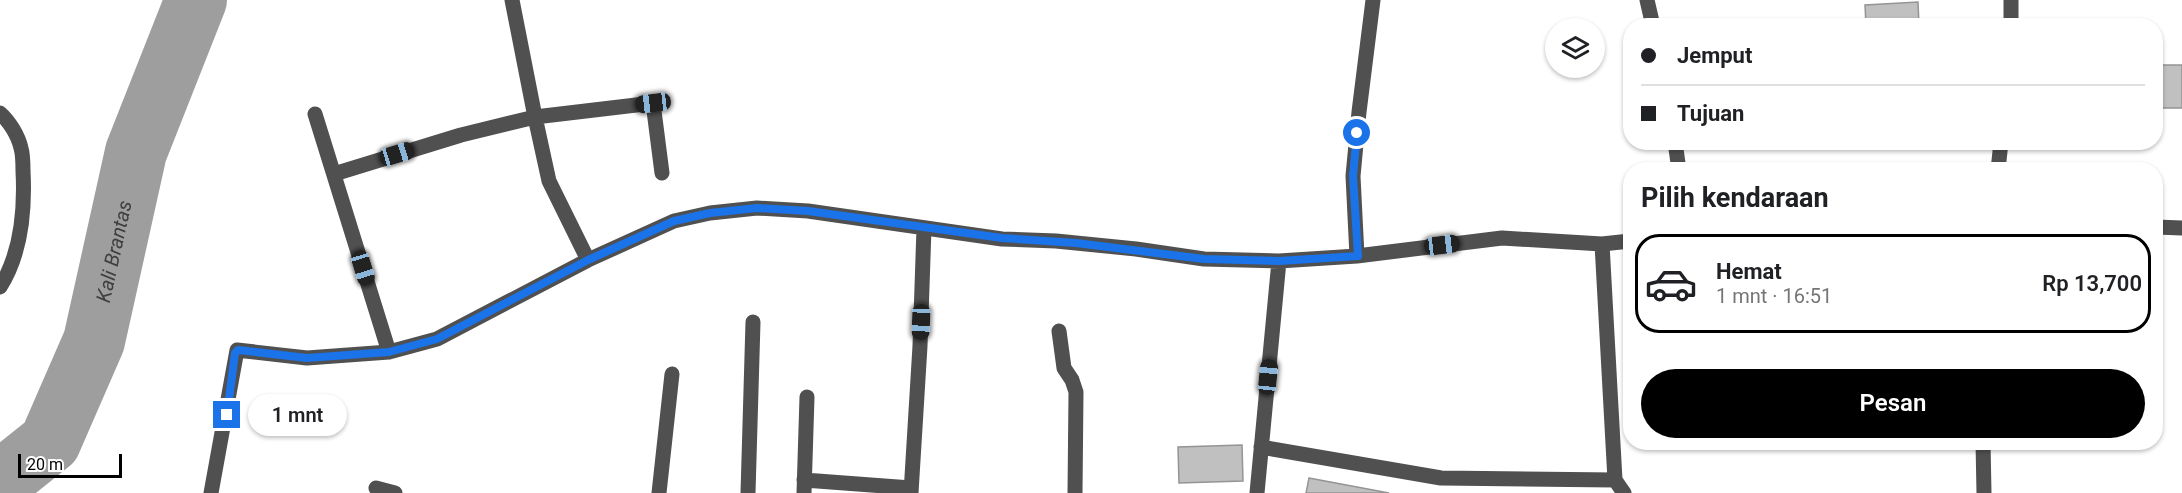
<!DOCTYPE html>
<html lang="id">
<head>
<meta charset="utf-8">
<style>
  body { margin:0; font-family:Roboto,sans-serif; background:#f6f6f6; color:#202124; height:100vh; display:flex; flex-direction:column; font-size:22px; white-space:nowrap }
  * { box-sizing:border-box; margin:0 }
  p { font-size:20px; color:#757577 }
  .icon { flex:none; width:33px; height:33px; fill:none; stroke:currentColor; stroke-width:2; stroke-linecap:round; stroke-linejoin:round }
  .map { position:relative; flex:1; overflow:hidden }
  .details { position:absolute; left:1623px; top:162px; width:540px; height:288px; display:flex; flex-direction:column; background:#fff; border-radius:24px; box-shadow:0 2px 4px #0004 }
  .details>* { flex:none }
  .guide { position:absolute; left:1623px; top:18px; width:540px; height:132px; border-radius:24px; box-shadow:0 2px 4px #0004; display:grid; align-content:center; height:132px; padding:0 18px; background:#fff }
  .tools { position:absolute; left:1545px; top:18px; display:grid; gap:12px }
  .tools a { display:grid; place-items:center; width:60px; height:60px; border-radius:50%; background:#fff; box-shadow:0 2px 4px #0004; font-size:30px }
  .scale { position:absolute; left:18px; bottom:15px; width:104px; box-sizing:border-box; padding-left:6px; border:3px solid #000; border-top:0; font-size:16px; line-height:21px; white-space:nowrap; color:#000; -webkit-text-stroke:4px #fff; paint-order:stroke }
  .end { position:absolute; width:27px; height:27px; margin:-14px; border:8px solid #1a73e8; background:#fff; box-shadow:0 0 0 3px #fff }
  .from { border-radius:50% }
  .bubble { position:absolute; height:42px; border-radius:21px; background:#fff; box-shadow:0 2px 4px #0004; font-size:20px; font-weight:600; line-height:42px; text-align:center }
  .car { position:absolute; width:18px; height:36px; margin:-18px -9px; border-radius:8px; box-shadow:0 0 4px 2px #0007; background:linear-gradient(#222 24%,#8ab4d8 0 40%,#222 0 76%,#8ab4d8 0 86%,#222 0) }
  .guide b { display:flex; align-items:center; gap:21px; height:57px; font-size:22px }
  .guide b+b { border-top:2px solid #e0e0e0 }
  .guide i { width:15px; height:15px; background:#202124 }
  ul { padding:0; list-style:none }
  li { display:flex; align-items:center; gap:18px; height:99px; margin:0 12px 9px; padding:0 6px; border:3px solid transparent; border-radius:24px }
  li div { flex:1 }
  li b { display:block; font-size:22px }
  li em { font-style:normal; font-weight:600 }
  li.current { border-color:#000 }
  li>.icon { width:54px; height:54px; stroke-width:1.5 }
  h2 { padding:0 18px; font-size:27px; line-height:72px }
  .cta { display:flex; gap:12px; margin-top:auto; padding:12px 18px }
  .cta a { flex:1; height:69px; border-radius:36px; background:#000; color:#fff; font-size:24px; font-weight:600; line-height:69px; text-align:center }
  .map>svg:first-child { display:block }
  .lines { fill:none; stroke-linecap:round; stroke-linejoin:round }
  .river { stroke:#9e9e9e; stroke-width:62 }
  .building { fill:#c0c0c0; stroke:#949494; stroke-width:1.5 }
  .minor { stroke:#505050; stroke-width:15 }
  .route { stroke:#1a73e8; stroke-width:8 }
  .labels { text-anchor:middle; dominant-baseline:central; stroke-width:4.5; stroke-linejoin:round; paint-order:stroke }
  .water-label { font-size:20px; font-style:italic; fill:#3f3f3f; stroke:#fff }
</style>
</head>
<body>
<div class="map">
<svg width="2182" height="493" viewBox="0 0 2182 493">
  <rect width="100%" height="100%" fill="#fff"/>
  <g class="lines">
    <path class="river" id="s1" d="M0,482L50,442L94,341L136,152L196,0"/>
  </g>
  <path class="building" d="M1918,2L1919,26H1866L1865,5Z
    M2156,65H2182V108H2156Z
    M1242,445L1243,481L1179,483L1178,447Z
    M1309,478L1389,493H1306Z"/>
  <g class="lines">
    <path class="minor" d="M512,0L535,117L549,181L588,260
      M1647,0L1653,26
      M2011,26V0
      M0,113C9,121 18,135 21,148C23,155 23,164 23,171C25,209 21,254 0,287
      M315,114L389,352
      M1675,142L1679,170
      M1998,170L2001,142
      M334,174L461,135L535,117L653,103L662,173
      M2156,227L2182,228
      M1602,244L1615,480
      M1357,256L1353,176L1359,112L1373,0
      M1059,331L1064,368L1072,380L1076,392L1075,493
      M1983,442L1984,493
      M1261,447L1441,478L1615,480L1624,493
      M804,480L911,488
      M376,488L395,493
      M211,493L237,350L307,358L389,352L437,339L588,260L674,221L710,213L757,208L808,211L1002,239L1056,241L1136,249L1204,259L1279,261L1357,256L1502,238L1602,244L1630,241
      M659,493L672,374
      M748,493L753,322
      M804,493L807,397
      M911,493L920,346L924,228
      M1257,493L1279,261"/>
  </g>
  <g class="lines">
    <path class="route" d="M227,415L235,353L238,350L307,358L389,352L437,339L588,260L674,221L710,213L757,208L808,211L1002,238L1076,243L1204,259L1279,261L1358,256L1353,176L1357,133"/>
  </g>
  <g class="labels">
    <g class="water-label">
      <text stroke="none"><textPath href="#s1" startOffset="266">Kali Brantas</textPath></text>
    </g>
  </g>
</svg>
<div class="tools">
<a><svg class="icon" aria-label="layers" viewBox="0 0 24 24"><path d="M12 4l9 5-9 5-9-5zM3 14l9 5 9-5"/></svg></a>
</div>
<div class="scale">20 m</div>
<i class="end from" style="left:1357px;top:133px"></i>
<i class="end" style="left:227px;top:415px"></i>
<div class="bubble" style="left:248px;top:394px;width:99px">1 mnt</div>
<i class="car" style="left:653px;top:103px;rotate:263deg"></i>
<i class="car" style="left:397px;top:154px;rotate:73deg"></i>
<i class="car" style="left:1442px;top:245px;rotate:83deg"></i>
<i class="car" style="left:363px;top:268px;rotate:163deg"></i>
<i class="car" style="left:921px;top:322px;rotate:182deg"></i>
<i class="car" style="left:1268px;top:377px;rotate:6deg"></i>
<div class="guide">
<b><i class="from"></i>Jemput</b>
<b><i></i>Tujuan</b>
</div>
<section class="details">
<h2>Pilih kendaraan</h2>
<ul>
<li class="current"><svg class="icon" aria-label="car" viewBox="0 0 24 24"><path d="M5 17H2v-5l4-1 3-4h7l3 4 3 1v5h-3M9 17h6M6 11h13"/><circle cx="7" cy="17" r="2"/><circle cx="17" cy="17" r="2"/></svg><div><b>Hemat</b><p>1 mnt · 16:51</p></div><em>Rp 13,700</em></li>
</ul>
<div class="cta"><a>Pesan</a></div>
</section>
</div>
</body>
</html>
